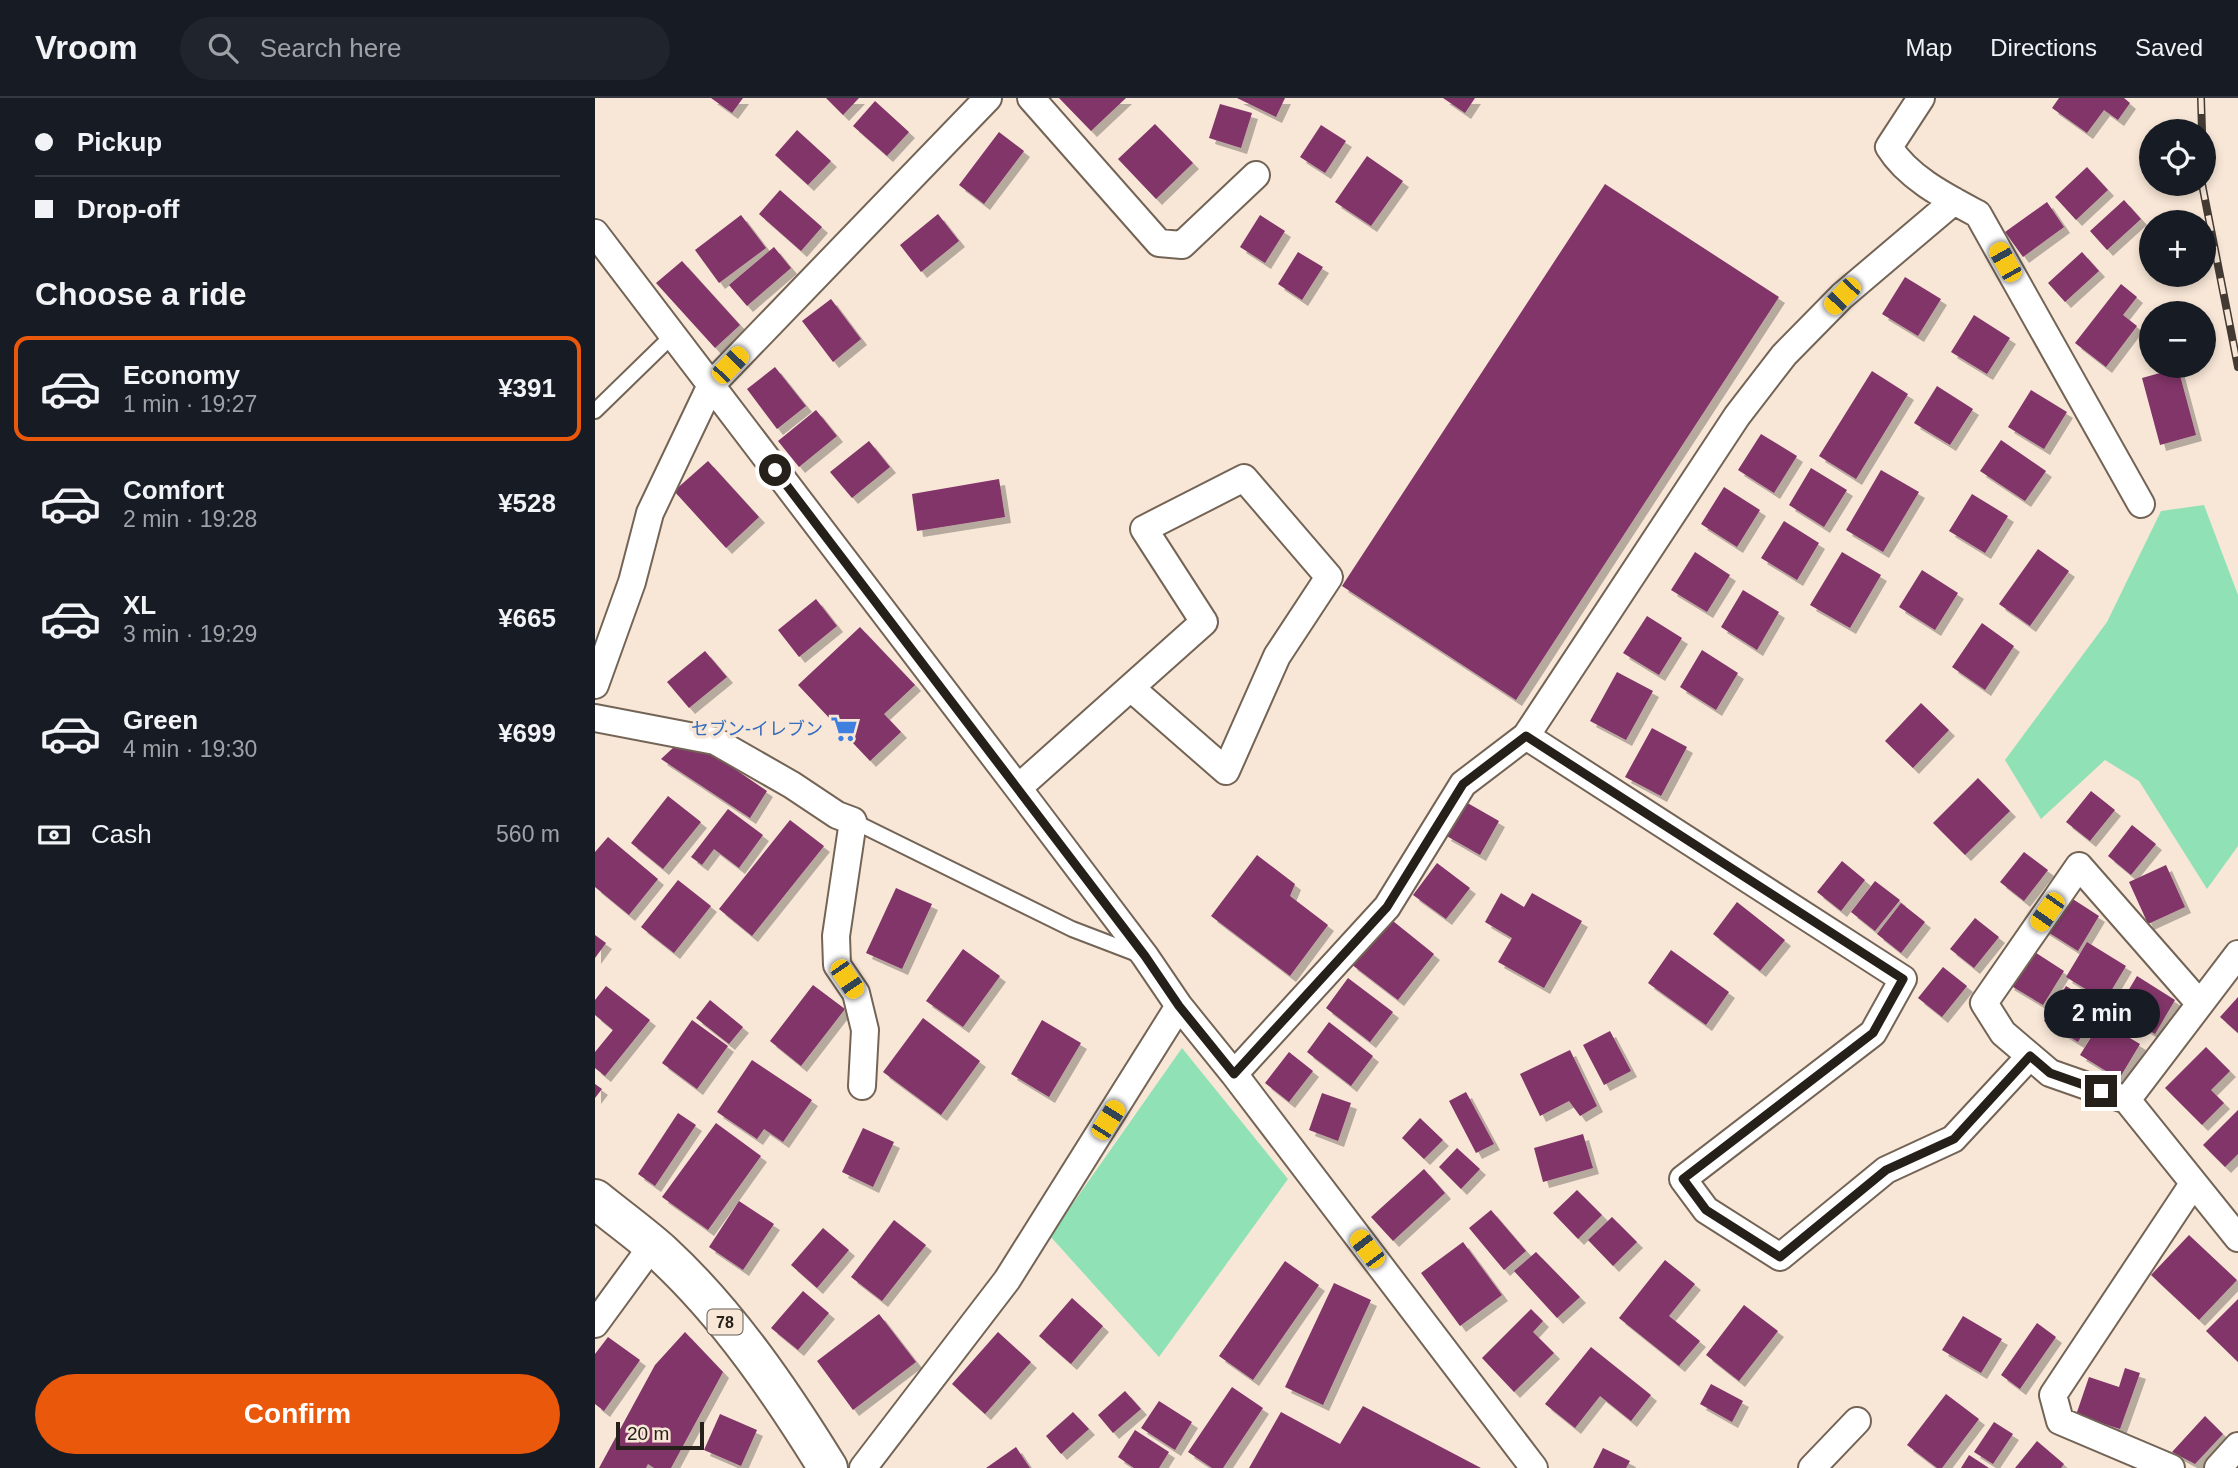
<!DOCTYPE html>
<html lang="en">
<head>
<meta charset="utf-8">
<style>
  body { margin:0; font-family:Arial,"Noto Sans JP",sans-serif; background:#20242c; color:#f1f3f6; height:100vh; display:flex; flex-direction:column; font-size:26px; white-space:nowrap }
  * { box-sizing:border-box; margin:0 }
  p { font-size:23px; color:#9ea1a6 }
  .icon { flex:none; width:38px; height:38px; fill:none; stroke:currentColor; stroke-width:2; stroke-linecap:round; stroke-linejoin:round }
  .map { position:relative; flex:1; overflow:hidden }
  .drawer { display:flex; flex-direction:column; background:#171b24; width:595px }
  .drawer>* { flex:none }
  .top-card { display:grid; align-content:center; height:154px; padding:0 35px; background:#171b24 }
  .fabs { position:absolute; left:1544px; top:21px; display:grid; gap:14px }
  .fabs a { display:grid; place-items:center; width:77px; height:77px; border-radius:50%; background:#171b24; box-shadow:0 4px 10px #0003; font-size:35px }
  .scale { position:absolute; left:21px; bottom:18px; width:88px; box-sizing:border-box; padding-left:7px; border:4px solid #26201a; border-top:0; font-size:19px; line-height:24px; white-space:nowrap; color:#26201a; -webkit-text-stroke:5px #f8e7d7; paint-order:stroke }
  .end { position:absolute; width:32px; height:32px; margin:-16px; border:9px solid #26201a; background:#fff; box-shadow:0 0 0 4px #fff }
  .from { border-radius:50% }
  .bubble { position:absolute; height:49px; border-radius:24px; background:#171b24; box-shadow:0 4px 10px #0003; font-size:23px; font-weight:700; line-height:49px; text-align:center }
  .car { position:absolute; width:21px; height:42px; margin:-21px -10px; border-radius:9px; box-shadow:0 0 5px 2px #0007; background:linear-gradient(#f5c518 24%,#345 0 40%,#f5c518 0 76%,#345 0 86%,#f5c518 0) }
  .top-card b { display:flex; align-items:center; gap:24px; height:66px; font-size:26px }
  .top-card b+b { border-top:2px solid #363941 }
  .top-card i { width:18px; height:18px; background:#f1f3f6 }
  ul { padding:0; list-style:none }
  li { display:flex; align-items:center; gap:21px; height:105px; margin:0 14px 10px; padding:0 21px; border:4px solid transparent; border-radius:14px }
  li div { flex:1 }
  li b { display:block; font-size:26px }
  li em { font-style:normal; font-weight:700 }
  li.current { border-color:#ea580c }
  li>.icon { width:63px; height:63px; stroke-width:1.5 }
  h2 { padding:0 35px; font-size:32px; line-height:84px }
  .pay { display:flex; align-items:center; gap:18px; height:77px; padding:0 35px; font-size:26px }
  .pay p { margin-inline-start:auto }
  .button { display:flex; gap:14px; margin-top:auto; padding:14px 35px }
  .button a { flex:1; height:80px; border-radius:42px; background:#ea580c; color:#fff; font-size:28px; font-weight:700; line-height:80px; text-align:center }
  header { display:flex; align-items:center; gap:42px; box-sizing:border-box; height:98px; padding:0 35px; background:#171b24; border-bottom:2px solid #363941 }
  header strong { font-size:33px }
  nav { display:flex; gap:38px; margin-inline-start:auto; font-size:24px }
  .search { width:490px; height:63px; background:#20242c; display:flex; align-items:center; gap:18px; box-sizing:border-box; padding:0 24px; border-radius:38px; color:#9ea1a6; font-size:26px }
  main { display:flex; flex:1; min-height:0 }
  .map>svg:first-child { display:block }
  .green { fill:#90e2b6 }
  .building { fill:#823469; filter:url(#shadow) }
  .lines { fill:none; stroke-linecap:round; stroke-linejoin:round }
  .service-casing { stroke:#736456; stroke-width:18 }
  .minor-casing { stroke:#736456; stroke-width:30 }
  .primary-casing { stroke:#736456; stroke-width:42 }
  .service { stroke:#fff; stroke-width:14 }
  .minor { stroke:#fff; stroke-width:26 }
  .primary { stroke:#fff; stroke-width:38 }
  .rail-casing { stroke:#423a33; stroke-width:8 }
  .rail { stroke:#f8e7d7; stroke-width:5; stroke-dasharray:16; stroke-linecap:butt }
  .route { stroke:#26201a; stroke-width:9 }
  .labels { text-anchor:middle; dominant-baseline:central; stroke-width:7; stroke-linejoin:round; paint-order:stroke }
  .shield { fill:#f8e7d7; stroke:#655c53; stroke-width:2 }
  .shield-label { font-size:16px; font-weight:bold; fill:#26201a }
  .shop-label { font-size:18px; fill:#366cbe; stroke:#f8e7d7; text-anchor:end }
</style>
</head>
<body>
<header>
<strong>Vroom</strong>
<div class="search"><svg class="icon" aria-label="search" viewBox="0 0 24 24"><circle cx="10" cy="10" r="6"/><path d="M15 15l6 6"/></svg>Search here</div>
<nav><a>Map</a><a>Directions</a><a>Saved</a></nav>
</header>
<main>
<section class="drawer">
<div class="top-card">
<b><i class="from"></i>Pickup</b>
<b><i></i>Drop-off</b>
</div>
<h2>Choose a ride</h2>
<ul>
<li class="current"><svg class="icon" aria-label="car" viewBox="0 0 24 24"><path d="M5 17H2v-5l4-1 3-4h7l3 4 3 1v5h-3M9 17h6M6 11h13"/><circle cx="7" cy="17" r="2"/><circle cx="17" cy="17" r="2"/></svg><div><b>Economy</b><p>1 min · 19:27</p></div><em>¥391</em></li>
<li><svg class="icon" aria-label="car" viewBox="0 0 24 24"><path d="M5 17H2v-5l4-1 3-4h7l3 4 3 1v5h-3M9 17h6M6 11h13"/><circle cx="7" cy="17" r="2"/><circle cx="17" cy="17" r="2"/></svg><div><b>Comfort</b><p>2 min · 19:28</p></div><em>¥528</em></li>
<li><svg class="icon" aria-label="car" viewBox="0 0 24 24"><path d="M5 17H2v-5l4-1 3-4h7l3 4 3 1v5h-3M9 17h6M6 11h13"/><circle cx="7" cy="17" r="2"/><circle cx="17" cy="17" r="2"/></svg><div><b>XL</b><p>3 min · 19:29</p></div><em>¥665</em></li>
<li><svg class="icon" aria-label="car" viewBox="0 0 24 24"><path d="M5 17H2v-5l4-1 3-4h7l3 4 3 1v5h-3M9 17h6M6 11h13"/><circle cx="7" cy="17" r="2"/><circle cx="17" cy="17" r="2"/></svg><div><b>Green</b><p>4 min · 19:30</p></div><em>¥699</em></li>
</ul>
<div class="pay"><svg class="icon" aria-label="cash" viewBox="0 0 24 24"><path d="M3 7h18v10H3z"/><circle cx="12" cy="12" r="2"/></svg>Cash<p>560 m</p></div>
<div class="button"><a>Confirm</a></div>
</section>
<div class="map">
<svg width="1643" height="1370" viewBox="0 0 1643 1370">
  <defs>
    <filter id="shadow"><feDropShadow dx="6" dy="6" stdDeviation="0" flood-color="#0004"/></filter>
  </defs>
  <rect width="100%" height="100%" fill="#f8e7d7"/>
  <path class="green" d="M1609,407L1643,497V748L1612,791L1544,683L1510,662L1446,721L1410,662L1512,524L1566,413Z
    M587,950L693,1081L564,1259L455,1138Z"/>
  <path class="building" d="M116,0H148L137,15Z
    M231,0H264L248,17Z
    M464,0H531L496,33Z
    M642,0H690L681,19Z
    M848,0H880L870,15Z
    M1464,0H1529L1535,5L1523,22L1509,12L1492,35L1457,10Z
    M280,3L314,34L292,58L258,28Z
    M625,6L657,15L646,50L614,40Z
    M560,26L598,65L561,101L523,61Z
    M726,27L751,43L730,75L705,59Z
    M202,32L236,63L213,87L180,57Z
    M404,34L429,53L389,106L364,87Z
    M772,58L808,83L776,128L740,104Z
    M1492,69L1513,92L1481,122L1460,99Z
    M1010,86L1184,199L921,602L747,488Z
    M185,92L227,129L206,153L164,116Z
    M1529,102L1546,121L1512,152L1495,133Z
    M1452,104L1469,129L1428,159L1410,134Z
    M343,116L364,143L326,174L305,147Z
    M146,117L171,150L124,185L100,152Z
    M665,117L690,133L670,165L645,149Z
    M179,149L196,170L152,208L134,187Z
    M703,154L728,169L707,202L683,186Z
    M1487,154L1504,173L1470,204L1453,185Z
    M87,163L145,227L120,250L61,185Z
    M1310,179L1346,201L1323,238L1287,216Z
    M1526,186L1542,199L1528,217L1542,228L1511,269L1480,245Z
    M236,201L266,241L238,264L207,223Z
    M1379,217L1415,240L1392,276L1356,254Z
    M180,269L211,308L182,331L152,291Z
    M1583,270L1601,337L1565,347L1547,280Z
    M1277,273L1313,296L1261,381L1224,358Z
    M1342,288L1378,311L1355,347L1319,325Z
    M1436,292L1472,314L1449,351L1413,329Z
    M221,312L242,338L204,369L183,343Z
    M1166,336L1202,358L1179,395L1143,372Z
    M1406,342L1451,373L1430,403L1385,373Z
    M274,343L295,369L257,400L235,374Z
    M113,363L164,419L131,450L79,393Z
    M1216,370L1252,392L1229,429L1194,407Z
    M1286,372L1324,394L1288,454L1251,432Z
    M404,381L410,419L322,433L317,396Z
    M1129,389L1165,412L1142,449L1106,426Z
    M1377,396L1413,418L1390,455L1354,433Z
    M1189,423L1224,445L1202,482L1166,460Z
    M1443,451L1474,473L1435,528L1404,506Z
    M1100,454L1135,477L1112,514L1076,492Z
    M1247,454L1286,477L1255,530L1215,507Z
    M1327,472L1363,495L1340,532L1304,509Z
    M1148,492L1184,514L1162,552L1126,529Z
    M221,501L242,528L204,559L183,532Z
    M1052,518L1087,540L1064,577L1028,555Z
    M1387,525L1419,548L1390,592L1357,569Z
    M265,529L320,587L289,616L306,634L275,663L203,587Z
    M1107,552L1143,575L1121,612L1085,589Z
    M110,553L132,579L94,610L72,584Z
    M1022,574L1058,593L1031,642L995,623Z
    M1326,605L1354,632L1318,670L1290,643Z
    M1057,630L1092,649L1066,698L1030,679Z
    M79,649L115,654L172,693L155,720L66,661Z
    M1383,680L1415,713L1370,757L1338,725Z
    M1496,693L1520,712L1495,743L1471,724Z
    M73,698L106,724L68,771L36,745Z
    M869,703L904,723L885,757L850,737Z
    M133,711L168,737L144,770L119,751L107,767L96,759Z
    M195,722L229,748L157,838L124,811Z
    M1537,727L1561,746L1536,777L1513,758Z
    M13,739L63,781L34,817L0,789V754Z
    M1429,754L1453,772L1429,803L1405,784Z
    M662,757L700,786L695,798L733,827L695,878L616,818Z
    M1247,763L1270,782L1246,813L1222,794Z
    M842,765L875,790L851,821L818,797Z
    M1571,767L1590,809L1553,826L1534,784Z
    M83,782L116,808L79,855L46,829Z
    M1280,783L1305,802L1280,833L1256,814Z
    M301,790L337,806L307,871L271,855Z
    M906,795L929,809L937,795L987,823L949,890L903,864L917,840L890,824Z
    M1470,796L1504,818L1483,853L1448,831Z
    M1142,804L1190,842L1165,873L1118,836Z
    M1306,805L1330,824L1306,855L1282,836Z
    M793,819L839,856L803,902L756,866Z
    M1380,820L1404,839L1379,870L1355,851Z
    M0,837L11,845L0,860Z
    M1492,844L1531,868L1510,903L1471,879Z
    M368,851L405,878L368,929L331,903Z
    M1435,851L1469,873L1448,907L1413,886Z
    M1076,852L1134,894L1111,927L1053,885Z
    M1348,869L1372,888L1347,919L1323,900Z
    M1542,878L1580,902L1560,936L1521,913Z
    M753,880L798,914L775,944L731,910Z
    M218,887L250,911L206,968L175,943Z
    M11,888L55,922L10,978L0,970V954L18,932L0,917V902Z
    M1471,888L1505,909L1483,944L1449,923Z
    M1643,899V935L1625,919Z
    M115,902L148,929L134,946L101,920Z
    M328,920L385,963L346,1017L288,974Z
    M97,922L133,948L102,991L67,965Z
    M447,922L486,945L454,999L416,976Z
    M1506,923L1545,946L1524,981L1485,957Z
    M734,924L778,958L756,988L712,954Z
    M1015,933L1036,973L1009,987L988,947Z
    M1611,949L1635,973L1616,992L1629,1005L1607,1027L1570,990Z
    M975,952L1002,1008L985,1018L974,1003L945,1018L925,976Z
    M694,954L718,973L694,1004L670,985Z
    M157,962L217,1002L188,1044L169,1031L162,1041L122,1014Z
    M0,986L7,991L0,1000Z
    M871,994L899,1046L881,1055L854,1003Z
    M727,995L756,1005L743,1043L714,1032Z
    M1643,1012V1056L1630,1069L1608,1047Z
    M83,1015L101,1027L60,1088L43,1076Z
    M825,1020L848,1042L829,1061L807,1040Z
    M121,1025L166,1058L113,1132L67,1099Z
    M268,1030L299,1044L278,1089L247,1074Z
    M988,1036L998,1070L948,1084L939,1050Z
    M862,1050L885,1071L866,1091L844,1069Z
    M829,1071L850,1095L798,1143L776,1119Z
    M982,1092L1007,1117L983,1141L958,1115Z
    M144,1103L179,1126L148,1172L114,1149Z
    M896,1112L931,1153L909,1172L874,1130Z
    M1017,1119L1042,1144L1018,1168L993,1142Z
    M299,1122L331,1147L287,1203L256,1179Z
    M228,1130L254,1152L222,1190L196,1167Z
    M1594,1137L1642,1182L1604,1222L1556,1177Z
    M868,1144L907,1197L865,1228L826,1175Z
    M941,1154L985,1199L962,1220L919,1173Z
    M1070,1162L1100,1186L1074,1218L1105,1243L1084,1268L1024,1220Z
    M690,1163L724,1187L658,1282L624,1258Z
    M739,1185L776,1202L728,1307L690,1289Z
    M208,1193L234,1215L203,1252L176,1230Z
    M477,1200L508,1228L476,1266L444,1238Z
    M1643,1201V1264L1611,1233Z
    M1149,1207L1183,1233L1144,1283L1111,1257Z
    M936,1211L948,1223L938,1234L959,1255L919,1294L887,1260Z
    M284,1216L321,1264L258,1312L222,1263Z
    M1368,1218L1407,1241L1386,1275L1347,1252Z
    M1442,1225L1461,1239L1425,1291L1406,1277Z
    M90,1234L128,1274L76,1370H59L53,1366L51,1370H4L60,1267Z
    M403,1234L436,1264L390,1316L357,1286Z
    M13,1239L45,1262L9,1313L0,1306V1256Z
    M996,1249L1056,1297L1036,1323L1005,1298L980,1330L950,1306Z
    M1530,1270L1545,1275L1525,1331L1481,1317L1494,1279L1524,1289Z
    M1116,1286L1148,1303L1137,1324L1105,1306Z
    M637,1289L668,1310L628,1370H617L593,1354Z
    M530,1293L546,1311L518,1335L503,1317Z
    M1351,1296L1384,1321L1347,1370H1342L1312,1347Z
    M564,1303L597,1324L580,1352L546,1330Z
    M768,1308L886,1370H654L686,1314L745,1346Z
    M478,1314L494,1331L466,1356L451,1338Z
    M125,1316L162,1332L146,1368L109,1352Z
    M1610,1318L1628,1336L1600,1366L1577,1354Z
    M1399,1324L1418,1336L1398,1366L1379,1354Z
    M540,1332L574,1354L564,1370H539L523,1359Z
    M1442,1343L1469,1366L1466,1370H1420Z
    M421,1349L435,1370H391Z
    M1008,1350L1035,1363L1031,1370H998Z
    M1374,1357L1394,1370H1366Z"/>
  <g class="lines">
    <g class="service-casing">
      <path id="service" d="M0,313L77,238
        M258,723L477,831L545,857"/>
    </g>
    <g class="minor-casing">
      <path id="minor" d="M436,0L564,145L587,147L661,77
        M1326,0L1294,49C1313,80 1351,99 1383,116L1546,406
        M0,135L423,690L550,858L584,908L639,976L939,1370
        M0,587L37,484L55,415L116,287L393,0
        M0,620L120,643L197,687L242,717L258,723L241,838L242,867L261,895L270,932L267,988
        M931,638L1308,881L1278,935L1088,1081L1111,1112L1185,1159L1291,1072L1358,1041L1435,958
        M423,690L609,524L549,431L649,380L734,479L682,558L631,673L536,590
        M1605,906L1484,768L1389,905L1408,935L1455,975L1532,1002L1643,1140
        M639,976L792,809L868,686L931,638L1142,318L1189,257L1247,198L1359,103
        M1532,1002L1643,856
        M0,1226L57,1148
        M268,1370L412,1182L584,908
        M1217,1370L1262,1323
        M1576,1370L1465,1323L1458,1297L1598,1086
        M1623,1370L1643,1348"/>
    </g>
    <g class="primary-casing">
      <path id="primary" d="M0,1101C22,1119 46,1136 67,1155C133,1216 186,1294 233,1370"/>
    </g>
    <use href="#service" class="service"/>
    <use href="#minor" class="minor"/>
    <use href="#primary" class="primary"/>
    <g class="rail-casing">
      <path id="rail" d="M1606,0L1607,33
        M1607,86L1643,269"/>
    </g>
    <use href="#rail" class="rail"/>
  </g>
  <g class="lines">
    <path class="route" d="M180,372L550,858L584,908L639,976L792,809L868,686L931,638L1308,881L1278,935L1088,1081L1111,1112L1185,1159L1291,1072L1359,1041L1435,958L1455,975L1506,993"/>
  </g>
  <defs>
    <g id="supermarket-bare" transform="scale(2.1)"><path d="M-6-5.5h2.5l.6 2H6L4.5 2H-2.5L-4.4-4H-6ZM-1.5 3.2a1.3 1.3 0 1 0 .1 0ZM3 3.2a1.3 1.3 0 1 0 .1 0Z" fill="#3f7fe0" stroke="#f8e7d7" stroke-width="2.5" paint-order="stroke"/></g>
  </defs>
  <g fill-rule="evenodd">
    <use href="#supermarket-bare" x="249" y="631"/>
  </g>
  <g class="labels">
    <rect class="shield" x="112.5" y="1211.5" width="35" height="25" rx="5"/>
    <g class="shield-label">
      <text x="130" y="1224">78</text>
    </g>
    <g class="shop-label">
      <text x="228" y="631">セブン-イレブン</text>
    </g>
  </g>
</svg>
<div class="fabs">
<a><svg class="icon" aria-label="locate" viewBox="0 0 24 24"><circle cx="12" cy="12" r="6"/><path d="M12 2v4M12 18v4M2 12h4M18 12h4"/></svg></a>
<a>+</a>
<a>−</a>
</div>
<div class="scale">20 m</div>
<i class="end from" style="left:180px;top:372px"></i>
<i class="end" style="left:1506px;top:993px"></i>
<div class="bubble" style="left:1449px;top:891px;width:116px">2 min</div>
<i class="car" style="left:1410px;top:164px;rotate:331deg"></i>
<i class="car" style="left:1247px;top:198px;rotate:224deg"></i>
<i class="car" style="left:135px;top:267px;rotate:44deg"></i>
<i class="car" style="left:1452px;top:814px;rotate:215deg"></i>
<i class="car" style="left:252px;top:881px;rotate:146deg"></i>
<i class="car" style="left:513px;top:1022px;rotate:32deg"></i>
<i class="car" style="left:772px;top:1151px;rotate:323deg"></i>
</div>
</main>
</body>
</html>
